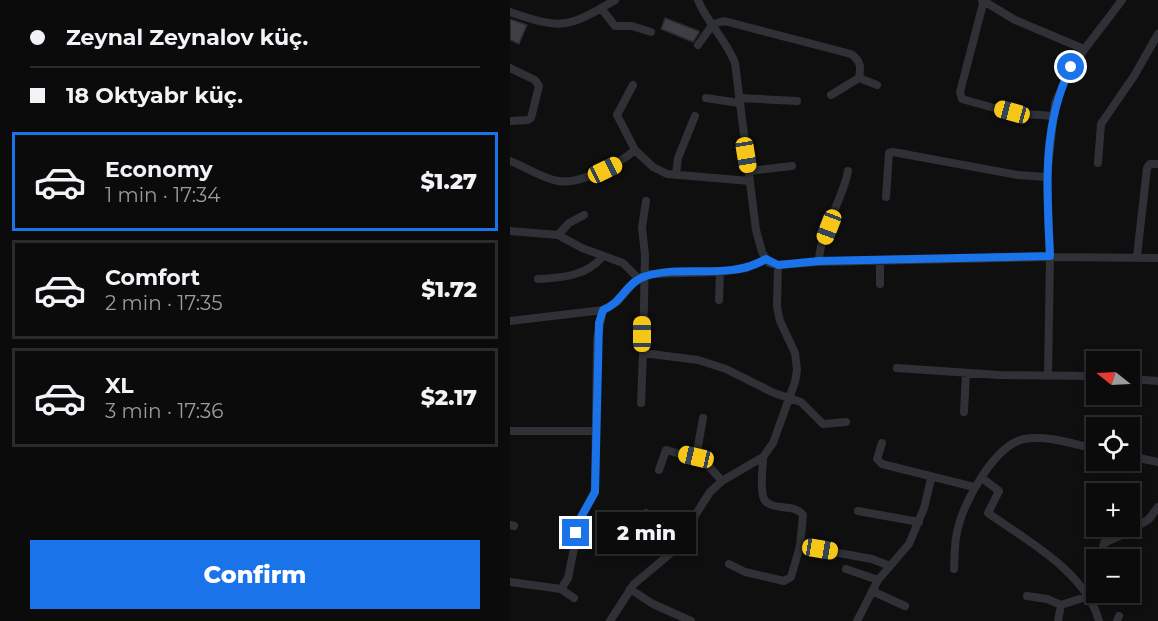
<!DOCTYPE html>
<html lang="en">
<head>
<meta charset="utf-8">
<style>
  body { margin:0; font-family:Montserrat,sans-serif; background:#19191a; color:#f1f3f6; height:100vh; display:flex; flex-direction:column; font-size:22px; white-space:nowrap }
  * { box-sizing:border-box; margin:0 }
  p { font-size:20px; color:#9a9b9d }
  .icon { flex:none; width:33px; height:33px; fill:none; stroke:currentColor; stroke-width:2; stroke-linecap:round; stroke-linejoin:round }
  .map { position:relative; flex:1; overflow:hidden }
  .sheet { display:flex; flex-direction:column; background:#0b0b0c; width:510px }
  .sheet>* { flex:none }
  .guide { display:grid; align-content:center; height:132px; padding:0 30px; background:#0b0b0c }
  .needle { width:39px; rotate:288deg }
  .controls { position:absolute; left:576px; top:351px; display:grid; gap:12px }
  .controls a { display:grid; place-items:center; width:54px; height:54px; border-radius:0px; background:#0b0b0c; box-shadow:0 3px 9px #0003,0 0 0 2px #2b2b2d; font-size:30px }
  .end { position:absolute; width:27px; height:27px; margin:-14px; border:8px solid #1a73e8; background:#fff; box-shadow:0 0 0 3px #fff }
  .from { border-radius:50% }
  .bubble { position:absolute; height:42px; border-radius:0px; background:#0b0b0c; box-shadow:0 3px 9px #0003,0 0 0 2px #2b2b2d; font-size:20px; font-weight:800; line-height:42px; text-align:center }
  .car { position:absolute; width:18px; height:36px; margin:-18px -9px; border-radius:8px; box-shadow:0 0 4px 2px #0007; background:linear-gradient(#f5c518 24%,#345 0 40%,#f5c518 0 76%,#345 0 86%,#f5c518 0) }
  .guide b { display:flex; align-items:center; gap:21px; height:57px; font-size:22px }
  .guide b+b { border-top:2px solid #2b2b2d }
  .guide i { width:15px; height:15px; background:#f1f3f6 }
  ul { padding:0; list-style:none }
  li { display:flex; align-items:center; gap:18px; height:99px; margin:0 12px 9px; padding:0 18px; border:3px solid #2b2b2d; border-radius:0px }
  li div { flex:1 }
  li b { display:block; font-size:22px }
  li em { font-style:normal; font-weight:800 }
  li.selected { border-color:#1a73e8 }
  li>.icon { width:54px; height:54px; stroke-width:1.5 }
  .cta { display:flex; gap:12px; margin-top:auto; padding:12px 30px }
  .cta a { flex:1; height:69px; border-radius:0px; background:#1a73e8; color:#fff; font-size:24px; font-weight:800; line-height:69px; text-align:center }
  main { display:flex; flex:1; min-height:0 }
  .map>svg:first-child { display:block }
  .building { fill:#3e3f44; stroke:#29292d; stroke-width:1.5 }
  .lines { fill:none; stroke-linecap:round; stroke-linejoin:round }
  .minor { stroke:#303136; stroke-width:8 }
  .route { stroke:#1a73e8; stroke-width:8 }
</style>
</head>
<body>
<main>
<section class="sheet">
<div class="guide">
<b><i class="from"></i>Zeynal Zeynalov küç.</b>
<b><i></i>18 Oktyabr küç.</b>
</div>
<ul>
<li class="selected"><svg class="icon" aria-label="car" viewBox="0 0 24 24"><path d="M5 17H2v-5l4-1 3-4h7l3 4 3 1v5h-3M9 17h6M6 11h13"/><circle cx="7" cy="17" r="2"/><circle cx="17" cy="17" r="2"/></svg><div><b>Economy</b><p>1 min · 17:34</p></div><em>$1.27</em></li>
<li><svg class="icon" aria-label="car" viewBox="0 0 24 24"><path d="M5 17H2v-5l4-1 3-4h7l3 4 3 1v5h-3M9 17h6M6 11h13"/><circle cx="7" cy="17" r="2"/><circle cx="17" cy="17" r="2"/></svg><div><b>Comfort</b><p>2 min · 17:35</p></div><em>$1.72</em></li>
<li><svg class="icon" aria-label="car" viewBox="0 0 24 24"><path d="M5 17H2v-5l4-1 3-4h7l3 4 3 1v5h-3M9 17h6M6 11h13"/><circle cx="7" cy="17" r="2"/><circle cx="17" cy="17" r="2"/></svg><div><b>XL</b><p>3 min · 17:36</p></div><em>$2.17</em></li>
</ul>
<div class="cta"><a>Confirm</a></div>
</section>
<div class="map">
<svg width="648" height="621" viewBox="0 0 648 621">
  <rect width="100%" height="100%" fill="#0f0f10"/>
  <path class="building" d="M155,18L189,31V33L183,42L151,29Z
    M0,19L17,25L9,44L0,40Z"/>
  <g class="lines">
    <path class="minor" d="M188,0C197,23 216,39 225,63L246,230L252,252L259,263L268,265L309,262L540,257L648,258
      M472,0L505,20L574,49
      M474,0L450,92L452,99L502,113L543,116
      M91,8L105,26H122L141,32
      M0,12C52,30 58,28 105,0
      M188,45L203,24L214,21L341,54C351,61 351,67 349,78L321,95
      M0,68L25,80L29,86L21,118L18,120L0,121
      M349,78L367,85
      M123,85L107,115L125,150
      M196,98L229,103
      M229,98L287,101
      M0,161C16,167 31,178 48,181C70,185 109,164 125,150L143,167L157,174L240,181
      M588,163L591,124L624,76L648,34
      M238,171L282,166
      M166,174L168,158L185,116
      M376,197L379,153L383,152L508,175L537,177
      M136,201L132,227L135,255L133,353L188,360L216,369L264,393L291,402L313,424L336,422
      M0,231L48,235L72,248L113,263L128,278
      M48,235L59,223L74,215
      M627,256L637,168L640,164H648
      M370,260V284
      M309,262C309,233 333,200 338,171
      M28,279C51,278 77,276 92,257
      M209,300L210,272
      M0,321L93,310L107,302L128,278L141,274L210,272L237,268L256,259
      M387,368L489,375L586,376
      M538,375L540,257L537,177L545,103L561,67L612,0
      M620,379L648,381
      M131,403L133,353
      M454,412L456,373
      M0,431H86
      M372,443L367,459L372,464L464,487
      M620,456L648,462
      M186,457L193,418
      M149,470L156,450L193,460L212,481
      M472,478L489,491L478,513C516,540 576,572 589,621
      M348,511L409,522
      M136,513L171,536
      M0,525L4,526
      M290,546L362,559L380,566
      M590,560L594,543L618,532L639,519L648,507
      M219,564L235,572L274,581L281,577L290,546L293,515C285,502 257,513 253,496C250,484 253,469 253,457
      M336,569L368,580
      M444,569C445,555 444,541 448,528C454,501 485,445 514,439C538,435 563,444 586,449
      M0,582L51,589L58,578L70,519L85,492L87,339L93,310
      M51,589L64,598
      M120,589L143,604L181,621
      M362,591L395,606
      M517,596L537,599L551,605
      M100,621L124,584L161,553L200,492L212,481L253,457L263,443L285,382L287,370L285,353L270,321L267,307L268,265
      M347,621L368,580L399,544L414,508L421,479
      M548,621L551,605L576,597L586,575
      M607,621L609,616"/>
  </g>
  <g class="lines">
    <path class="route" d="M66,533L70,519L85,492L89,323L93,310C112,303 116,282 136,276C176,264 218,281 256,259L268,265L309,261L540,256C537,193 531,126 561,67"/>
  </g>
</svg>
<div class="controls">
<a><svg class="needle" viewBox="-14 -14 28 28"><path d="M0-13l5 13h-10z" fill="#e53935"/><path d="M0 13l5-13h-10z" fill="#9a9b9d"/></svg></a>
<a><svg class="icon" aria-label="locate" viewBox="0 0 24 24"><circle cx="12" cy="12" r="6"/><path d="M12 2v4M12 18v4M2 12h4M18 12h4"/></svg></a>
<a>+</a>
<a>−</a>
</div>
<i class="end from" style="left:561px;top:67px"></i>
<i class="end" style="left:66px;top:533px"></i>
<div class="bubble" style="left:87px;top:512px;width:99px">2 min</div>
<i class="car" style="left:502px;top:112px;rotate:285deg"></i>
<i class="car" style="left:236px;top:155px;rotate:171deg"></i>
<i class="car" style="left:95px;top:170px;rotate:64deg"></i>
<i class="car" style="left:319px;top:227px;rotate:201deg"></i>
<i class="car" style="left:132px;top:334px;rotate:0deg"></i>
<i class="car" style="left:186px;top:457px;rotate:283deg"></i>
<i class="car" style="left:310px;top:549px;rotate:99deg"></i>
</div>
</main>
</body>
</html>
